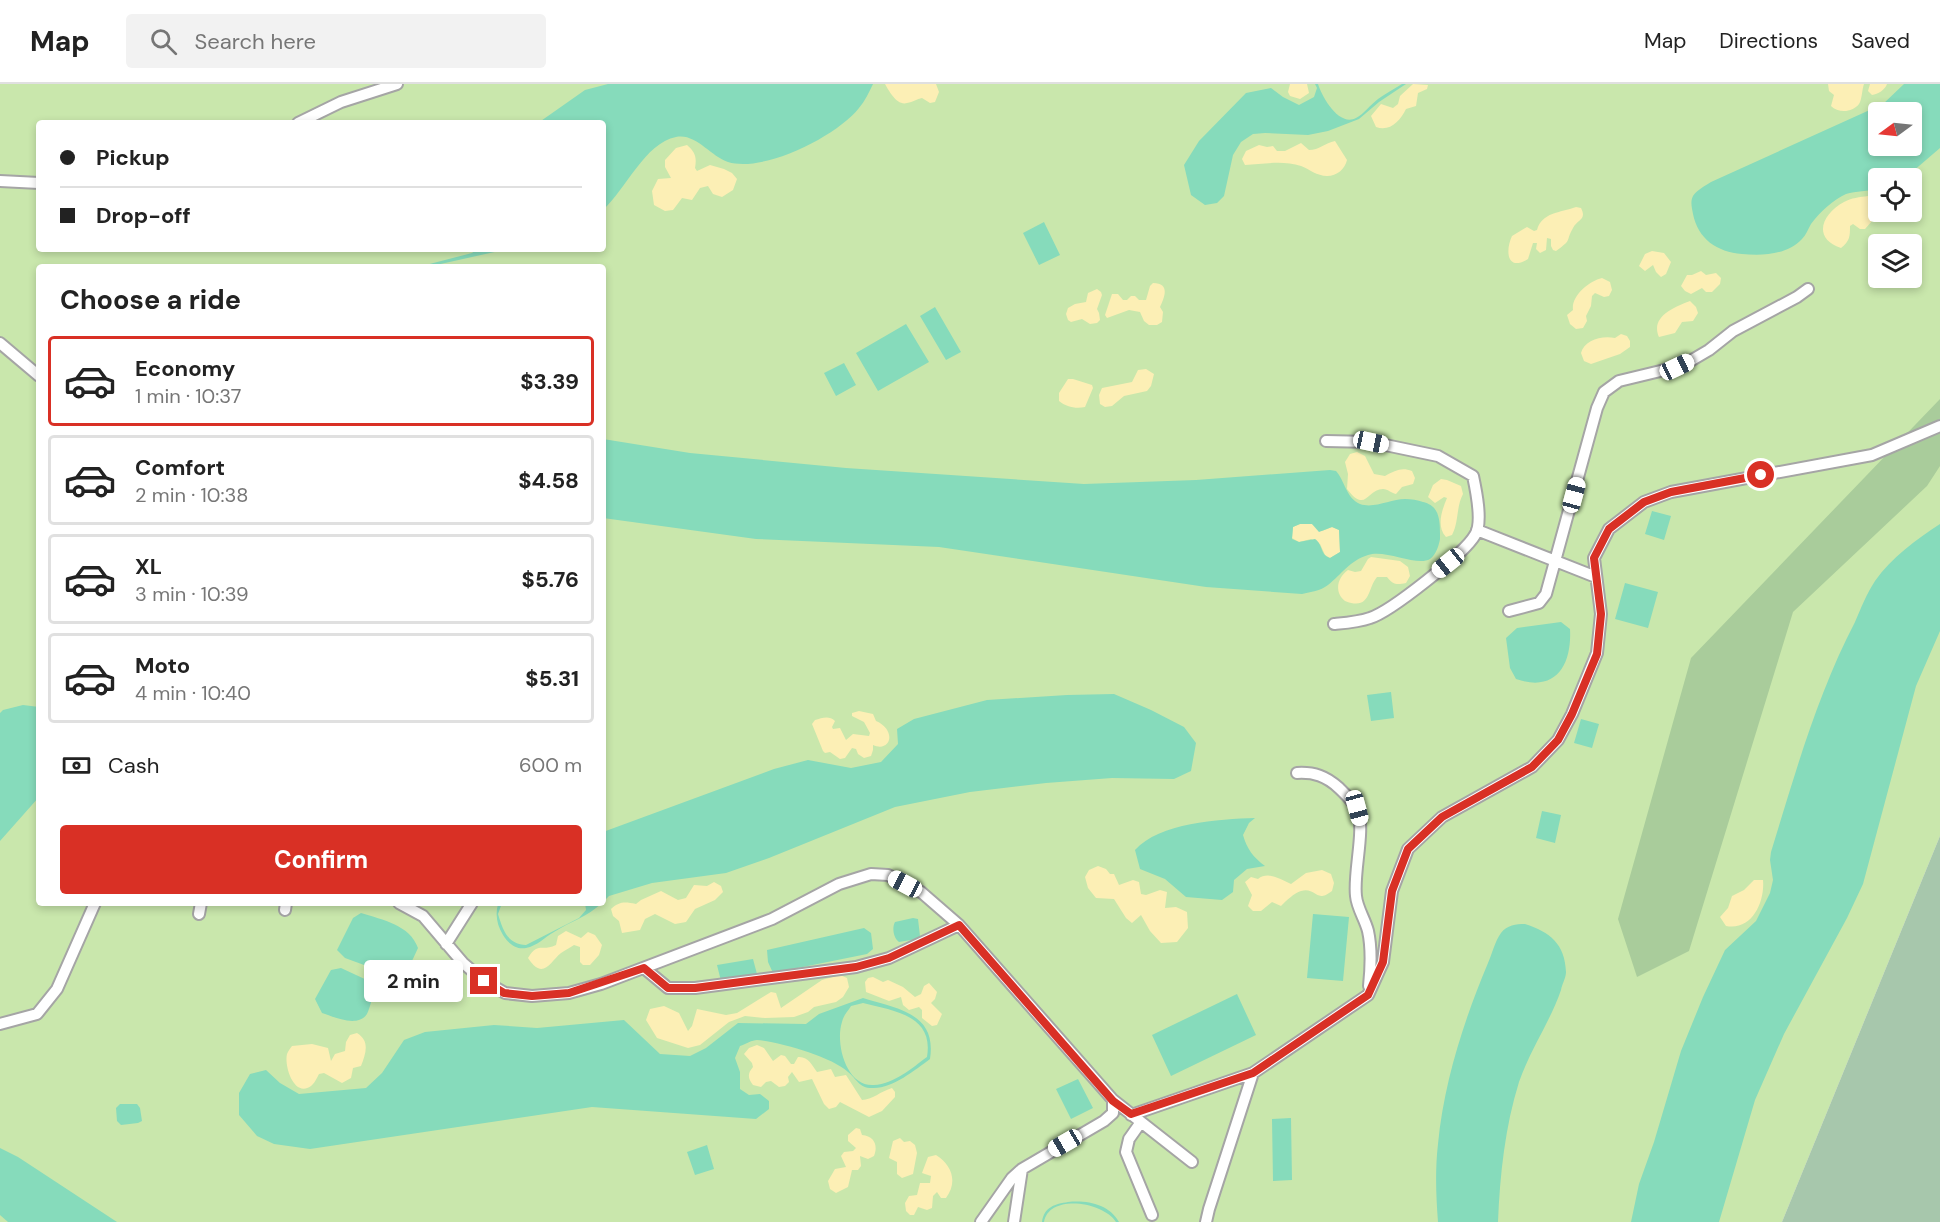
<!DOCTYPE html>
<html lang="en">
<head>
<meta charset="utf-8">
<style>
  body { margin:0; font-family:"DM Sans",sans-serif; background:#f2f2f2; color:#222; height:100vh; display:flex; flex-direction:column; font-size:22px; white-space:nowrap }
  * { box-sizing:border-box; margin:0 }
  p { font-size:20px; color:#767676 }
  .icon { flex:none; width:33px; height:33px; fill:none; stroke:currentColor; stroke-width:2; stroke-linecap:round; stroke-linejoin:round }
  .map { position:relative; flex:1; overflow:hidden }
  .side { position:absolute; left:36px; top:180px; width:570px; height:642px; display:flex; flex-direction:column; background:#fff; border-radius:6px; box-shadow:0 3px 9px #0003 }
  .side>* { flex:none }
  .banner { position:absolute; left:36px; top:36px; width:570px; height:132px; border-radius:6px; box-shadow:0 3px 9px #0003; display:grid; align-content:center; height:132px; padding:0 24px; background:#fff }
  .needle { width:39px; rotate:255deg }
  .tools { position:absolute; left:1868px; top:18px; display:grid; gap:12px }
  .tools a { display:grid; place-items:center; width:54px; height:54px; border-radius:6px; background:#fff; box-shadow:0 3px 9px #0003; font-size:30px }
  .end { position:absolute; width:27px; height:27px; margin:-14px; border:8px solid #d93025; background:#fff; box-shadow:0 0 0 3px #fff }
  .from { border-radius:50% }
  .bubble { position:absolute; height:42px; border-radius:6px; background:#fff; box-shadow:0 3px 9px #0003; font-size:20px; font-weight:700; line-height:42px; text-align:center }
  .car { position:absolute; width:18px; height:36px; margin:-18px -9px; border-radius:8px; box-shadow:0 0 4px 2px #0007; background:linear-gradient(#fff 24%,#345 0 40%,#fff 0 76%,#345 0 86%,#fff 0) }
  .banner b { display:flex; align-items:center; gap:21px; height:57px; font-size:22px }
  .banner b+b { border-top:2px solid #e0e0e0 }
  .banner i { width:15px; height:15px; background:#222 }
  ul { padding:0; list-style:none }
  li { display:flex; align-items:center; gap:18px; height:90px; margin:0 12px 9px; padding:0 12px; border:3px solid #e0e0e0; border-radius:6px }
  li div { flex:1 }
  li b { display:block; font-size:22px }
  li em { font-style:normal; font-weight:700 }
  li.active { border-color:#d93025 }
  li>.icon { width:54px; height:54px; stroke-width:1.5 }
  h2 { padding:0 24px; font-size:27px; line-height:72px }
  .pay { display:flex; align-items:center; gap:15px; height:66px; padding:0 24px; font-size:22px }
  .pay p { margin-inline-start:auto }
  .cta { display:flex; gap:12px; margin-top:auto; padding:12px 24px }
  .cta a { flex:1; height:69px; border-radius:6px; background:#d93025; color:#fff; font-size:24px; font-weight:700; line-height:69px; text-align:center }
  header { display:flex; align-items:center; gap:36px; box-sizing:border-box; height:84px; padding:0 30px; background:#fff; border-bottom:2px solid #e0e0e0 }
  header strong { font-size:28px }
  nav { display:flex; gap:33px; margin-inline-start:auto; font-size:21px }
  .search { width:420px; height:54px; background:#f2f2f2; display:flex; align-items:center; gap:15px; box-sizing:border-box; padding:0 21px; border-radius:6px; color:#767676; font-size:22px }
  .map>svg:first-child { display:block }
  .grass { fill:#c9e7ac; fill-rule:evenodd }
  .forest { fill:#a9cc9b }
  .sand { fill:#fcefb5 }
  .cemetery { fill:#a7c7ac }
  .pitch { fill:#86dbbb; fill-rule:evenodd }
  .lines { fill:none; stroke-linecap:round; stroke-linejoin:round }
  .service-casing { stroke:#a5a5a5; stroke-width:14 }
  .service { stroke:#fff; stroke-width:10 }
  .route { stroke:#d93025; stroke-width:8 }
</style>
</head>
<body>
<header>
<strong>Map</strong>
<div class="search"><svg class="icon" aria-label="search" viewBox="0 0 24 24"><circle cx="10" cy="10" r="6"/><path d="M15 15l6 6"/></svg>Search here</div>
<nav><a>Map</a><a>Directions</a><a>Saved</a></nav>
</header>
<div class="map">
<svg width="1940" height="1138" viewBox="0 0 1940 1138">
  <rect width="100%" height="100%" fill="#efece5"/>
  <path class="grass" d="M0,0H1940V752L1782,1138H0ZM1878,28H1911V62H1878ZM39,39H603V165H39ZM1878,94H1911V128H1878ZM1878,160H1911V194H1878ZM39,183H603V819H39Z"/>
  <path class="forest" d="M1940,315V382L1927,402L1793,528L1689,867L1637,893L1618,835L1691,574Z"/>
  <path class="sand" d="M885,0H936L939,8L935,18L930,19L922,14C917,15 913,18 907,19C897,22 889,7 885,0Z
    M1290,0H1307L1309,9L1300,15L1290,12L1288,8Z
    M1413,0L1428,1L1427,5L1418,9L1416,22L1406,25C1400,37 1390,48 1376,43L1371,32L1381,20L1393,24L1398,20L1400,12Z
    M1828,0H1864C1862,5 1862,16 1859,20C1852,29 1838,29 1831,22L1834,11L1829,7Z
    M1870,0H1887C1885,6 1878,10 1872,11L1868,7Z
    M1335,57L1347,76C1345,85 1337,92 1327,92C1317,92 1309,85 1301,82C1283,76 1263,80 1245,81L1242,75L1246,67L1259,61L1267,63L1273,62L1277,67H1285L1301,59L1309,66C1319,66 1325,59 1335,57Z
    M687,61C695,68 697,73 695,84L697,87L710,81L724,85L732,89L737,95L733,106L722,113L713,110L708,102L700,104L692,116L682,114L673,126L665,127L654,121L652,107L658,95L671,94L665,83V76L676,64Z
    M1868,112L1878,114V128H1880L1865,145H1860L1853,140L1850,142C1850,152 1850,157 1841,164C1811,154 1823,129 1844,118C1851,114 1860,113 1868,112Z
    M1576,123L1581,124C1587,136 1578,135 1573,144C1565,158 1573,155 1556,167L1553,166L1551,162V155L1547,154L1546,166L1540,169L1536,165L1537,159H1533L1528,175C1507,188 1505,167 1512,152L1527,143L1534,147L1537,146C1542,128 1560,129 1576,123Z
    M1652,167L1664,169L1671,178L1666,190L1661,193L1656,188L1653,181L1645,187L1639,182L1645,170Z
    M1701,187L1706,191L1716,189L1721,194L1720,200L1712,208H1706L1702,204L1691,210L1685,207L1681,202L1687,191H1692Z
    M1602,194L1610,198L1612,206L1609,212L1604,213L1595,209L1592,212L1591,222L1586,232L1587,237L1583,244L1576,245L1570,240L1567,231L1573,226C1571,212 1589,197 1602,194Z
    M1153,199C1171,199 1164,214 1160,223L1163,228L1162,238L1157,241H1149L1144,237L1140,228L1129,226L1107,234L1105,231L1112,210H1118L1123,216H1127L1131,212H1135L1139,216H1146L1150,202Z
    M1097,205L1101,208L1102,211L1097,225L1099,229L1100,236L1097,239L1090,240L1082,235L1071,238L1068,236L1066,230L1068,224L1075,220L1086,218L1088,209Z
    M1690,217L1696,223L1698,229L1693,237L1682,238L1675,249L1659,253C1650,233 1674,223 1690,217Z
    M1621,250L1627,252L1630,257V263L1620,270L1591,280L1584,277L1581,269C1584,256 1602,251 1615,254Z
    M1146,285L1154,290L1151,302L1147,307L1124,312L1112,322L1105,323L1100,320L1099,311L1102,304L1132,298L1138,286Z
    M1068,295H1073L1092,301L1093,304L1085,323C1076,325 1066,323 1059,317V309Z
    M1357,368L1365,372L1374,390L1385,392C1395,387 1401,383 1412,387L1415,394L1413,400L1402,403L1396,410C1391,409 1388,405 1383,405C1367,405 1366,430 1347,405L1348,390L1345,378L1350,370Z
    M1441,395L1447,396L1461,402L1463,410C1456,423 1459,438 1452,451L1446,453C1436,442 1442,426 1447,414L1444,413L1435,419L1428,413L1433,401Z
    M1300,440H1312L1322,447L1332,443L1339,446L1340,468L1330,474L1325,471L1320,460L1311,455L1299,458L1292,454L1293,443Z
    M1371,473L1400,477L1408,483L1410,492L1406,499C1397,501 1393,501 1387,493H1377C1367,505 1371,527 1345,517C1334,508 1337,494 1348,486L1355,488L1361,487L1368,475Z
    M859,627L873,630L876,637C897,646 891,669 873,661V666L871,672L864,674L858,670L856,665L852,664L845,674L840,675L830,668L825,669L823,667L812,640L815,636C822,634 829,631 835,637L832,643L833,645L840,644L846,656L853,650L869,652L870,649L864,638L852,632V629Z
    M1098,782L1106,785L1110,790H1114L1119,801L1133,796L1139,798L1141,810L1146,811L1160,806L1167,808L1165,824L1176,823L1187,828L1188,844L1177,858L1161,859L1150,847L1141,831L1132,839L1126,834L1114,815L1096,814L1088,804L1085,793L1089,786Z
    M1322,786L1331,790L1334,799L1332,807C1315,820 1317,803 1301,807C1294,809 1286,817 1281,822L1272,818L1261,827H1253L1248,822L1252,811L1245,798L1251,793L1258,795C1268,787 1280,795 1291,800L1306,789Z
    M1754,796H1763C1765,818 1752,847 1726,842L1720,833L1728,824L1732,812L1744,806Z
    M714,798L721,802L723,808L715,816L695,825L686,838L675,840L655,830L645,835L640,846L622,849L619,837L613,832L611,825C620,817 625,818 636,820L641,816L661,807L678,816L686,814L694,801L707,802Z
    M566,847L581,854L588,848L595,851L602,861L599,871L590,881H583L580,878V863L574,861C570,864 565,866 561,869C550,878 543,897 528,874C538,857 542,868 556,861L558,852Z
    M840,891L847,894L849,903L843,913L836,918L814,923L808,928L794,933L765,934L745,932L729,938L700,961L688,964L657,954L646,936L650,925L664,922L679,929L688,947L692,942L697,925L726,931L737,929L771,908L776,909L781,924L822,896Z
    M873,893L883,898L888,896L903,903L915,913L921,910L924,902L929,899L937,908L935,915L931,919L942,930L937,941L932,942L922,934V926L919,923L909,926L903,921L901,913L889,917L866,908L865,898L868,894Z
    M357,949C370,957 366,969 361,982L353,984L351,994L342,999L324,989L319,990C317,994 314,1000 311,1002C294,1014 284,982 287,970C288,967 290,965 292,962L312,960L328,964L331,977L335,970L345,967L346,958L350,951Z
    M757,961L764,964L773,977L781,971L785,972L791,980H794L798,973C808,972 812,981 817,988L831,985L835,993L846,991L862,1016C872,1016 881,1007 892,1004L895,1008V1013L882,1027L869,1033L840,1018L836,1023L829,1025L824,1020L812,995L799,998L792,988L788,993L789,998L785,1002L779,1003L771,997L766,998L761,1003L753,1001C748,994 747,990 753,983L752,979L744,970L749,964Z
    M856,1044L860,1045L862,1051C875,1052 878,1062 874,1072L868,1075L860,1072L861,1082L858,1086H852L848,1103L836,1109L830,1105L828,1097L835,1085L846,1083L841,1072L844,1068L853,1067L856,1064L848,1057V1051Z
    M900,1054L904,1058L910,1057L915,1061L917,1069L913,1090L902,1094L897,1090V1078L889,1074L893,1057Z
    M936,1071C952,1081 958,1098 946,1114H941L937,1108L933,1112L932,1124L927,1126L918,1123L914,1131H910L906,1127L905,1119L909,1112L917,1111L920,1099H930L931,1092L922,1089L928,1073Z"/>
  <path class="cemetery" d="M1940,752V1138H1782Z"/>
  <path class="pitch" d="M608,0H873C869,8 865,17 859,24C837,52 764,89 728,78C710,72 696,49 676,53C645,59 626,105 603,126V39H538L585,6Z
    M1315,0H1318C1322,13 1339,43 1356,34C1364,30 1370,21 1378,15C1385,10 1394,5 1402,0H1406L1379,18L1359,35L1328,47L1308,51L1265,49L1253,50L1241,58L1233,71L1224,112L1217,119L1205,121L1191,111L1184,81L1199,57L1246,9L1271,4L1283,13L1299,21L1314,13L1317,4Z
    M1904,0H1940V64L1905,94H1878V105C1868,107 1856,107 1846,110C1833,116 1820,128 1811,140C1808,145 1806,151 1802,155C1787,171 1762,172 1742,170C1717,168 1698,155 1693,130C1692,124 1690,118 1693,112C1697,106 1705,102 1711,98L1883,20ZM1878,28H1911V62H1878Z
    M1044,138L1060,171L1039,181L1023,149Z
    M477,165H508L427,183H418L472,169Z
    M935,223L961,268L946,276L920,232Z
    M906,240L929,278L878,307L856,269Z
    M844,279L856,301L836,312L824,289Z
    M603,355L690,369L846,384L1084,400L1196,396L1330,386L1336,387C1345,397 1346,414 1360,420C1374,425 1391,415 1405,415C1411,415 1418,416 1423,418C1441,422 1440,439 1440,455C1439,461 1436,471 1430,475C1417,483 1386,465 1368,471C1349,477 1342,490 1328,501C1320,507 1311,508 1302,510L1206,503L939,463L756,455L603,434ZM1300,440H1312L1319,448L1332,443L1339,446L1340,468L1330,474C1320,471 1323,460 1315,455L1299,458L1292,455L1293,443Z
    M1652,427L1671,432L1664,456L1645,450Z
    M1940,440V547L1916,602L1863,800L1847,834L1784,950L1755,1016L1719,1138H1631L1639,1100L1654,1058L1681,967L1703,913L1725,866L1756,837L1770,809L1773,796L1770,776L1771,768C1795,690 1817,611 1855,538C1861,524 1867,509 1875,497C1891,474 1917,455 1940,440Z
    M1625,499L1658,508L1648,544L1615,535Z
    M1561,538L1570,545C1572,581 1556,609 1516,595L1510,584L1506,554L1517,544Z
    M1391,608L1394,634L1371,637L1367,611Z
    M1114,610L1151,626L1184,643L1196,659L1191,687L1174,695L1112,694L1046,699L970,708L895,723L769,774L726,789L652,799L609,812L603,818V748L774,685L808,676L851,684L881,678L898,660L897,645L914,635L987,616L1067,611Z
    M23,621L39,623V713L0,757V629L3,626Z
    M1581,635L1599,640L1592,664L1574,659Z
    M1542,727L1561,731L1555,759L1536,754Z
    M1255,734L1249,739L1243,751C1247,765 1253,773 1265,782L1247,785L1234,796L1233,808L1222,816L1186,813L1165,795L1140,785L1135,766C1159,739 1219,735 1255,734Z
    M502,819L498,830C503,846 507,860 526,861L579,834L586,826L585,819H602C587,833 571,837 554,848C545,853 537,862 526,864C516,866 508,859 503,851C497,841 495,831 498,820Z
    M361,829C383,836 410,841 418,864L406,890L394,892L345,874L337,866L353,834Z
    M1313,830L1349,833L1343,897L1307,894Z
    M913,834L918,835L920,852L917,855L899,858C893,854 892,843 895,838Z
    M1525,840C1550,848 1565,860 1566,888C1566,894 1562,900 1561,906C1550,938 1530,966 1519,998C1505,1043 1500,1090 1498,1138H1438C1436,1112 1435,1086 1438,1060C1444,998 1464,936 1488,879C1492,870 1495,857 1501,849C1507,841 1516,840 1525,840Z
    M864,844L871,849L873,865L867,870L773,889L768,878L767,866Z
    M753,875L757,890L721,897L717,881Z
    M341,884L369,897L374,907C372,914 370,924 367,930C358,944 334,933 322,929L315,915L331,886Z
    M1237,910L1256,951L1171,992L1152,951Z
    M863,914C898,925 937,929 930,975C915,986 893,1004 874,1004C859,1005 857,995 848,988C832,973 780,958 757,956C752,956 746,960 740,962L735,974L740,988V1005L749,1011L760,1010L769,1017V1025L756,1035L592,1023L310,1065L274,1060L257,1052L239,1031V1009L250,990L266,986L280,999L299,1010L366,1004L382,989L404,956L425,948L494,941L537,944L624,936L660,970L690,972L706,964L738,939L806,940L819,930ZM863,919C894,927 934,931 927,973C912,984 894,1000 874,1001C846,1003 835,959 842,938C843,932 848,927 851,922Z
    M1078,995L1093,1024L1071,1035L1056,1005Z
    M120,1020H137L140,1024L142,1037L138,1039L121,1041L117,1037L116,1024Z
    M1291,1034L1292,1096L1273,1097L1272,1035Z
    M707,1061L714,1085L695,1091L687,1068Z
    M0,1064L18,1073L117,1138H8L0,1131Z
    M1068,1118C1087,1116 1109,1120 1119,1138H1116C1104,1118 1049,1109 1044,1138H1042C1044,1123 1055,1120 1068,1118Z"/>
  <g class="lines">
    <g class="service-casing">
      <path id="service" d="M298,39L341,18L397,0
        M0,97L39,99
        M0,259L39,292
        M1326,357L1371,358L1438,372L1473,392C1476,406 1483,439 1475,451C1465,469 1390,528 1370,534C1359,538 1345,539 1334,540
        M1477,446L1596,493
        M1509,527L1539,519L1546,510L1597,324L1604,308L1619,297L1677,283L1692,276L1709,266L1733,247L1797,213L1808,205
        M1297,689C1314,688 1326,692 1339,704C1345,710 1353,717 1357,725C1366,744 1353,788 1356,812C1357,824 1365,835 1368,847C1372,865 1371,883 1369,902
        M399,819L423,832L463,879L484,897L505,909L532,912L569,909L601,900L772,835L839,800L871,790L888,791L921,808L959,841L1113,1016L1192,1078
        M285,826L286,819
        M199,830L201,819
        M446,860L472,819
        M644,884L668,904H695L856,883L889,874L959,841
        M0,940L37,930L57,905L95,819
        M1131,1031L1253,989L1368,911L1383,878L1392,807L1408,765L1442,733L1532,683L1558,656L1572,630L1597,569L1601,530L1594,474L1609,445L1644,418L1671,408L1872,371L1940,342
        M1141,1038L1129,1055L1126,1068L1152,1131
        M981,1138L1012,1094L1022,1085L1104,1037L1113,1029V1016
        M1014,1138L1022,1085
        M1206,1138L1209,1125L1253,989"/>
    </g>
    <use href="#service" class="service"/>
  </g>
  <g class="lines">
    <path class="route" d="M484,897L504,909L532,912L569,909L644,884L668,904H695L856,883L889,874L959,841L1113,1017L1131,1030L1253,989L1368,911L1383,878L1392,807L1408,765L1442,733L1532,683L1558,656L1572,630L1597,570L1601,530L1594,474L1609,445L1644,418L1671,408L1761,391"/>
  </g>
</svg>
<div class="tools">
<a><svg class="needle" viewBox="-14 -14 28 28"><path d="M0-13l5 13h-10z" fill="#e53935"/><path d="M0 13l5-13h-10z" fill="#767676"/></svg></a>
<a><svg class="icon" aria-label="locate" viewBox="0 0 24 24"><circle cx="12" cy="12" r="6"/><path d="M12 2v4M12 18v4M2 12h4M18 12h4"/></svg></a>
<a><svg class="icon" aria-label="layers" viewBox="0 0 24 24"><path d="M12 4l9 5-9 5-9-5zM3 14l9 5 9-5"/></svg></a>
</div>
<i class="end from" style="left:1761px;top:391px"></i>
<i class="end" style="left:484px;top:897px"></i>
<div class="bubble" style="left:364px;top:876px;width:99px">2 min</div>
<i class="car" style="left:1677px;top:283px;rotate:65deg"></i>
<i class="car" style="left:1371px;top:358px;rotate:102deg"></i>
<i class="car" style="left:1574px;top:411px;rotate:15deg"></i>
<i class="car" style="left:1448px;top:479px;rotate:231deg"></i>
<i class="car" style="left:1357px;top:724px;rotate:165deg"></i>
<i class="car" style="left:905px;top:800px;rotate:298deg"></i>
<i class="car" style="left:1065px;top:1059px;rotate:240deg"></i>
<div class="banner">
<b><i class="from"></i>Pickup</b>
<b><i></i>Drop-off</b>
</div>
<section class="side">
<h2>Choose a ride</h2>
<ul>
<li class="active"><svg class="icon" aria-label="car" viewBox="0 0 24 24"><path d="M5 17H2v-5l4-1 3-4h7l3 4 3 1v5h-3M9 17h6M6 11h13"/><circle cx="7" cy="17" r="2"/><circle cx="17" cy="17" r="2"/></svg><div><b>Economy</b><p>1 min · 10:37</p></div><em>$3.39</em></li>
<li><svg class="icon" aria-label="car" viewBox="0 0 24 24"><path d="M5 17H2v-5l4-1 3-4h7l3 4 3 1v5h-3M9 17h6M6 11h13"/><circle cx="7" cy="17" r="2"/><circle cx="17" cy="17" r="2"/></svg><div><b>Comfort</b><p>2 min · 10:38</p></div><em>$4.58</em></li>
<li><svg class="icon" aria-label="car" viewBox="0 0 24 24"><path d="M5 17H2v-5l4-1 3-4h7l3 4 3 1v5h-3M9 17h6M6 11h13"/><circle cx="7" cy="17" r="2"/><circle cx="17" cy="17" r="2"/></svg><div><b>XL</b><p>3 min · 10:39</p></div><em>$5.76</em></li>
<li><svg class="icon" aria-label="car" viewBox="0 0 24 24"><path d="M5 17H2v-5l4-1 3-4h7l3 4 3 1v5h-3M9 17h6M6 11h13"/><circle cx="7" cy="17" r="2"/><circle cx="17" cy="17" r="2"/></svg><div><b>Moto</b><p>4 min · 10:40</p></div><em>$5.31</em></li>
</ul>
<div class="pay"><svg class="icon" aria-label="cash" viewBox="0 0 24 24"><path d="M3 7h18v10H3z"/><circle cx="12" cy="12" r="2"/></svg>Cash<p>600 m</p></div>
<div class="cta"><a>Confirm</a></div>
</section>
</div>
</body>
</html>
